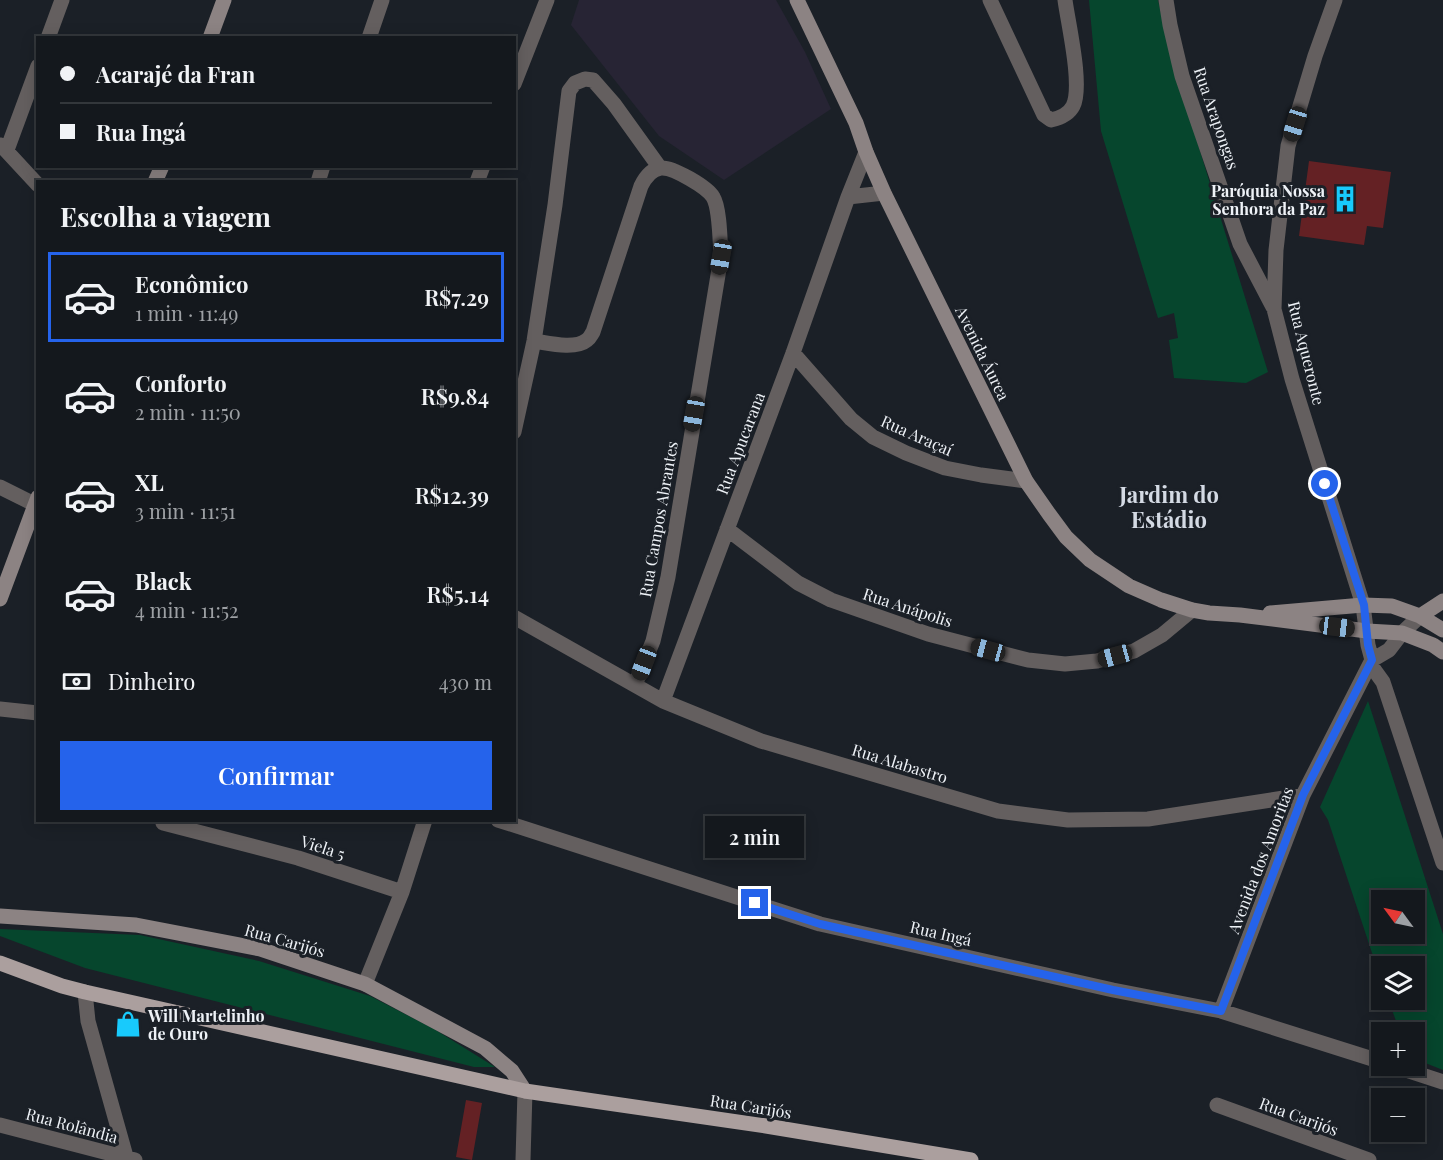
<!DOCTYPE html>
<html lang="pt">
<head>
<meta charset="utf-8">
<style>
  body { margin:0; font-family:"Playfair Display",serif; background:#1d2126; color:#f1f3f6; height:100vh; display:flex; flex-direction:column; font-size:22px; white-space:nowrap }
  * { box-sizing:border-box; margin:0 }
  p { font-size:20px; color:#9da0a4 }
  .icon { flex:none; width:33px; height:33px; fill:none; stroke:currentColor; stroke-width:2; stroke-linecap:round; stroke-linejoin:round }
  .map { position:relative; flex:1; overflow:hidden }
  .side { position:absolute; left:36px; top:180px; width:480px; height:642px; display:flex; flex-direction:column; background:#14181d; border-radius:0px; box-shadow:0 3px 15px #0003,0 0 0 2px #33373b }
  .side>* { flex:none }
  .hud { position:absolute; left:36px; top:36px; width:480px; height:132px; border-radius:0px; box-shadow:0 3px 15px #0003,0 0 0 2px #33373b; display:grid; align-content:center; height:132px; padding:0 24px; background:#14181d }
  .needle { width:39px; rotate:303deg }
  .buttons { position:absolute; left:1371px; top:890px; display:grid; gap:12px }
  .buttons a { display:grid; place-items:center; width:54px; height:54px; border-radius:0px; background:#14181d; box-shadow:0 3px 15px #0003,0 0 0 2px #33373b; font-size:30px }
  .end { position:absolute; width:27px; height:27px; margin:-14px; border:8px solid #2563eb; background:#fff; box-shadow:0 0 0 3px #fff }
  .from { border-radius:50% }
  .bubble { position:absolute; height:42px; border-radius:0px; background:#14181d; box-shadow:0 3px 15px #0003,0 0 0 2px #33373b; font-size:20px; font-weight:600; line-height:42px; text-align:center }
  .car { position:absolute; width:18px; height:36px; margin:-18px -9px; border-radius:8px; box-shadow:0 0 4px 2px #0007; background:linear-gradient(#222 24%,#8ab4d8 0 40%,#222 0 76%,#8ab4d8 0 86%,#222 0) }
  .hud b { display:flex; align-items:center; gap:21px; height:57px; font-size:22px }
  .hud b+b { border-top:2px solid #33373b }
  .hud i { width:15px; height:15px; background:#f1f3f6 }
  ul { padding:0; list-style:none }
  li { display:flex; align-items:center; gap:18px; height:90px; margin:0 12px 9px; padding:0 12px; border:3px solid transparent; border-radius:0px }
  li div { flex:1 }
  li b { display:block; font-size:22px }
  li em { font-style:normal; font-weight:600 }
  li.active { border-color:#2563eb }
  li>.icon { width:54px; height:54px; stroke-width:1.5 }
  h2 { padding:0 24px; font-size:27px; line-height:72px }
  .pay { display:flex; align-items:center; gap:15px; height:66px; padding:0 24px; font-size:22px }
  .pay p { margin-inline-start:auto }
  .button { display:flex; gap:12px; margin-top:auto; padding:12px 24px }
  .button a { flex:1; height:69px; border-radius:0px; background:#2563eb; color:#fff; font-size:24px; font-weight:600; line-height:69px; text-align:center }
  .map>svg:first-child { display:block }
  .education { fill:#272434 }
  .green { fill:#06462d; fill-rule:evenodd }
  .building { fill:#642124 }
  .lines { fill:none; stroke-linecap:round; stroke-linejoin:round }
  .street { stroke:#645f5f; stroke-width:15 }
  .secondary { stroke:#8c8383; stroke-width:15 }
  .primary { stroke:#ab9f9e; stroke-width:15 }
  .route { stroke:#2563eb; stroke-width:8 }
  .labels { text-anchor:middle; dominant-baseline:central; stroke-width:6; stroke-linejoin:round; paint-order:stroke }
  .street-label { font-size:16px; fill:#eef2f7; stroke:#1b2027 }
  .poi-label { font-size:16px; font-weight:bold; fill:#eef2f7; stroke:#1b2027; text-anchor:end }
  .district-label { font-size:22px; font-weight:bold; fill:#d4dae4; stroke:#1b2027 }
</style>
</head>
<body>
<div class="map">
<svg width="1443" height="1160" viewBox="0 0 1443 1160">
  <rect width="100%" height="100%" fill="#1b2027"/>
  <path class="education" d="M579,0H776L805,52L831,109L724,180L659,136L571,25Z"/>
  <path class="green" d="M1089,0H1158L1172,60L1268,372L1246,383L1174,378L1169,340L1178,338L1174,313L1158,318L1101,131Z
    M1368,701L1443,934V1070L1415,1059L1414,1032H1400L1388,999H1414V966H1382L1381,980L1328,820L1320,807ZM1382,900H1414V933H1382Z
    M0,929L140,935L259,961L370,996L434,1029L495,1067H474L85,968L0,936Z"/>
  <path class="building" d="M1309,161L1391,172L1383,228L1367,226L1364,245L1299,236Z
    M466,1100L482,1103L472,1160L456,1157Z"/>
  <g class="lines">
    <path class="street" d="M990,0L1044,115L1051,120C1060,118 1069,114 1073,106C1083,86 1068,23 1065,0
      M1166,0L1170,25L1182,76L1240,244L1273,307
      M1335,0L1315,56L1288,146L1276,250L1274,309L1292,379L1363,605L1368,645L1372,660
      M48,38L62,0
      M369,38L382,0
      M514,84L547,0
      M1,145L38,185
      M7,150L38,66
      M318,182L323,166
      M477,182L483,166
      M848,197L884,193
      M534,341C548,343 575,350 587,340C590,338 591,335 593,332L641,186C645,178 651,169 661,168C673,167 707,187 713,197C720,208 720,243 721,257L668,577L653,641L635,685
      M793,353L851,419L873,437L906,453L945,468L981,475L1026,481
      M514,432L534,341L555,205L569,91L575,83L585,79L593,80L614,104L660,168
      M0,487L38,506
      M727,529L798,583L831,600L928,634L1028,660L1065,664L1097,661L1134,651L1162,635L1192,610
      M514,617L663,701L761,741L998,811L1068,820L1148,819L1303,795
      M1370,664L1383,682L1443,863
      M663,701L793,353L848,197L866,152
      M0,709L38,713
      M498,820L820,924L1113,990L1221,1011L1382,1062
      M163,823L298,858L402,892
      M365,984L402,892L425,820
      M85,992L88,1021L127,1160
      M1221,1011L1303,795L1372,660L1389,650L1402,633L1420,616
      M1391,1065L1443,1082
      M1217,1105L1369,1160
      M0,1125L135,1160
      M523,1160L525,1091"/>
    <path class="secondary" d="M797,0L856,123L866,152L884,193L1026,481L1049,514L1066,537L1090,560L1129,586L1161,600L1192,610L1209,613L1240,615L1367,631L1402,633L1433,645L1443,652
      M210,38L224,0
      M155,182L162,166
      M0,599L38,497
      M1270,613L1363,605L1392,606L1420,616L1443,630
      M1420,616L1443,601
      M0,916L136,925L260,949L365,984L485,1048L512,1071L525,1091"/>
    <path class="primary" d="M0,963L62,986L85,992L525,1091L766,1126L971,1160"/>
  </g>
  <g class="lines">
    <path class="route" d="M755,903L820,924L1113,990L1221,1011L1303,795L1372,660L1368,645L1364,605L1325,484"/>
  </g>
  <defs>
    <g id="building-bare" transform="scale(2.07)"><path d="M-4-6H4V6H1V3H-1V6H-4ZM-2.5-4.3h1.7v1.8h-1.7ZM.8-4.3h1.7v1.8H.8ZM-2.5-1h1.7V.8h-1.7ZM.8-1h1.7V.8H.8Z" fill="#18cafc" stroke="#1b2027" stroke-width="2.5" paint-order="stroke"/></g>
    <g id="shop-bare" transform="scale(2.07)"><path d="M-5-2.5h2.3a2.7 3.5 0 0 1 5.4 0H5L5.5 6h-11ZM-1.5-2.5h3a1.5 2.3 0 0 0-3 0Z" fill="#18cafc" stroke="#1b2027" stroke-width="2.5" paint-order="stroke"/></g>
  </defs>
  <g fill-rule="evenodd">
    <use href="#building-bare" x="1345" y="199"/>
    <use href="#shop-bare" x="128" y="1024"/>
  </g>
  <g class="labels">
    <g class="street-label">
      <text transform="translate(1217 118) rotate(71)">Rua Arapongas</text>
      <text transform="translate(983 353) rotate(64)">Avenida Áurea</text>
      <text transform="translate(1307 353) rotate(76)">Rua Aqueronte</text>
      <text transform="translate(917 435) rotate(24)">Rua Araçaí</text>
      <text transform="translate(740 443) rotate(-69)">Rua Apucarana</text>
      <text transform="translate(658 519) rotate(-80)">Rua Campos Abrantes</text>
      <text transform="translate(908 607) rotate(18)">Rua Anápolis</text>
      <text transform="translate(900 763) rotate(17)">Rua Alabastro</text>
      <text transform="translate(323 847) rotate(18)">Viela 5</text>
      <text transform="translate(1260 860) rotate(-69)">Avenida dos Amoritas</text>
      <text transform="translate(941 933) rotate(13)">Rua Ingá</text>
      <text transform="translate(285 940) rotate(16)">Rua Carijós</text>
      <text transform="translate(751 1106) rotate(9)">Rua Carijós</text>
      <text transform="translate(1299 1116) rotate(20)">Rua Carijós</text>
      <text transform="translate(72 1125) rotate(15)">Rua Rolândia</text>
    </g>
    <g class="poi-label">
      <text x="1325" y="190">Paróquia Nossa<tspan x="1325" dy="18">Senhora da Paz</tspan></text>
      <text x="148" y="1015" text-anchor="start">Will Martelinho<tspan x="148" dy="18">de Ouro</tspan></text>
    </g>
    <g class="district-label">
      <text x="1169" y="494">Jardim do<tspan x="1169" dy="25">Estádio</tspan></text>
    </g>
  </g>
</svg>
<div class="buttons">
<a><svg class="needle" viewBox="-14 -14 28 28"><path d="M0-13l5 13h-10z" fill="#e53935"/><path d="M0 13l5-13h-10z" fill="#9da0a4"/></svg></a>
<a><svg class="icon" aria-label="layers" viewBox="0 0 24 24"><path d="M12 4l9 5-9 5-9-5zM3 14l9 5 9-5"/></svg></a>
<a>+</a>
<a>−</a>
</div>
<i class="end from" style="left:1325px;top:484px"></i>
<i class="end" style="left:755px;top:903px"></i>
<div class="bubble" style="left:705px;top:816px;width:99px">2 min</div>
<i class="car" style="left:1295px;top:124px;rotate:197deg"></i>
<i class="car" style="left:721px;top:257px;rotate:190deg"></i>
<i class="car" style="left:694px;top:414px;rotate:190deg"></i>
<i class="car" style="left:1337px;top:627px;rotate:97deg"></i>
<i class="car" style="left:988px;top:650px;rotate:285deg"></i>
<i class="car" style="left:1115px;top:656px;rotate:255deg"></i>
<i class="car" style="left:644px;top:663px;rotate:201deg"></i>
<div class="hud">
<b><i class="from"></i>Acarajé da Fran</b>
<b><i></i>Rua Ingá</b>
</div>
<section class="side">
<h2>Escolha a viagem</h2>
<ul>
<li class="active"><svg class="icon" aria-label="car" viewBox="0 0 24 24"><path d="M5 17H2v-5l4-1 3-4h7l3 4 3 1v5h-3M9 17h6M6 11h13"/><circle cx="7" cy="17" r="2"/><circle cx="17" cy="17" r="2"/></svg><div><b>Econômico</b><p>1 min · 11:49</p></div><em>R$7.29</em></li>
<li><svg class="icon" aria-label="car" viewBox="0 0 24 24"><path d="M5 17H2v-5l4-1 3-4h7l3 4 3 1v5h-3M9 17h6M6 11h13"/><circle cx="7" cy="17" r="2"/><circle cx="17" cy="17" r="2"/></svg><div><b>Conforto</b><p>2 min · 11:50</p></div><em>R$9.84</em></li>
<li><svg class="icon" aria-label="car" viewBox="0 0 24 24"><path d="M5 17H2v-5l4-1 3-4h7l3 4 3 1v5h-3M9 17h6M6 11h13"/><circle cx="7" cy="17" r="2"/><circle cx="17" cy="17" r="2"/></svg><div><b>XL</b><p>3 min · 11:51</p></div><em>R$12.39</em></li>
<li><svg class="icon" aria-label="car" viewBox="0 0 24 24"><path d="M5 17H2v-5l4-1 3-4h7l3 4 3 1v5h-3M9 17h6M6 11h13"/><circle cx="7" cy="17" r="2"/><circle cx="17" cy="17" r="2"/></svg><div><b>Black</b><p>4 min · 11:52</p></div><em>R$5.14</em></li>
</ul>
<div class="pay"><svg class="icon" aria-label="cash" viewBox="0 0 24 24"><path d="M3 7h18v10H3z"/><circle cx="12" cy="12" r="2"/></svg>Dinheiro<p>430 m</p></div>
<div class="button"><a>Confirmar</a></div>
</section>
</div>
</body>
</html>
